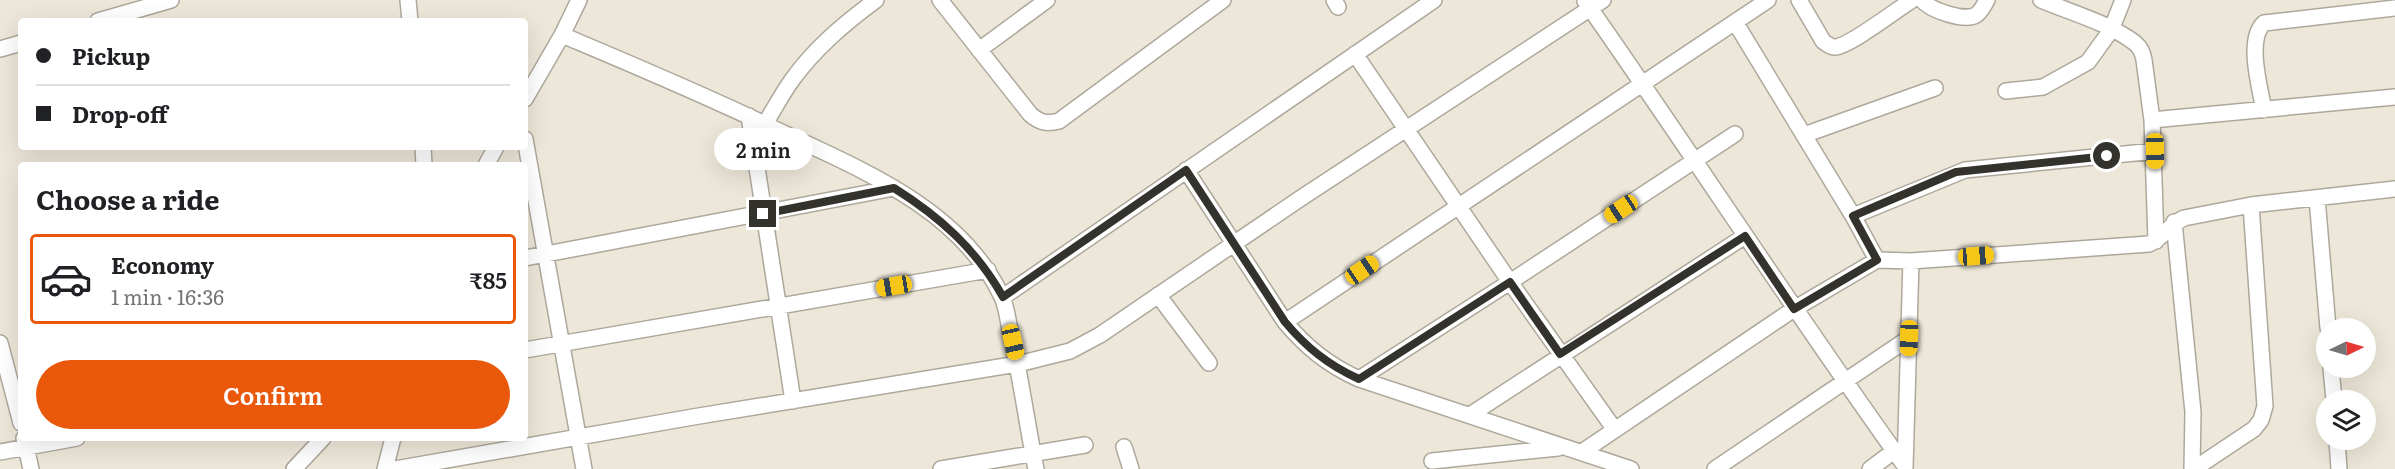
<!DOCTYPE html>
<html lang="en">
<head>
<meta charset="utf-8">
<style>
  body { margin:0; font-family:Literata,serif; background:#f6f6f6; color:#202124; height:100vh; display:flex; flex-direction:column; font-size:22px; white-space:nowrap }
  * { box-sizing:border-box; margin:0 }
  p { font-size:20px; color:#757577 }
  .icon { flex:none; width:33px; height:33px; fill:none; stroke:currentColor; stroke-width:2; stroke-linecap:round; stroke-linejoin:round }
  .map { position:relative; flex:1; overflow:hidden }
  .drawer { position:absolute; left:18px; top:162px; width:510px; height:279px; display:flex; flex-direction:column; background:#fff; border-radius:6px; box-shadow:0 6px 24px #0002 }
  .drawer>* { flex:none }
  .guide { position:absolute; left:18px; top:18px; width:510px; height:132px; border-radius:6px; box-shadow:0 6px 24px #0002; display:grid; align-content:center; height:132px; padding:0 18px; background:#fff }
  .needle { width:39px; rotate:85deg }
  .buttons { position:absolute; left:2316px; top:318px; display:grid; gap:12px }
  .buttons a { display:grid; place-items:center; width:60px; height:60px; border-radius:50%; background:#fff; box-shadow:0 6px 24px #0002; font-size:30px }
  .end { position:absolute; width:27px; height:27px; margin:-14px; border:8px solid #34322c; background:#fff; box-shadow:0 0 0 3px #fff }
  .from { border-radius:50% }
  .bubble { position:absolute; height:42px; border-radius:21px; background:#fff; box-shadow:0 6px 24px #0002; font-size:20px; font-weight:600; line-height:42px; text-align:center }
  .car { position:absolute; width:18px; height:36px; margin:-18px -9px; border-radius:8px; box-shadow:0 0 4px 2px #0007; background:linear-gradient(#f5c518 24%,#345 0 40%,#f5c518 0 76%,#345 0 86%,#f5c518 0) }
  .guide b { display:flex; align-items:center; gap:21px; height:57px; font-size:22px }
  .guide b+b { border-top:2px solid #e0e0e0 }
  .guide i { width:15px; height:15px; background:#202124 }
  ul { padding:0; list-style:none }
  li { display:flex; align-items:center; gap:18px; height:90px; margin:0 12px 9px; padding:0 6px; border:3px solid transparent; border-radius:6px }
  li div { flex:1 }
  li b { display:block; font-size:22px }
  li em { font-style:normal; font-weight:600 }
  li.on { border-color:#ea580c }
  li>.icon { width:54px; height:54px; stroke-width:1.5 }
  h2 { padding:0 18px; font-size:27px; line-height:72px }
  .primary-button { display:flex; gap:12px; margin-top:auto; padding:12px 18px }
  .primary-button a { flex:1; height:69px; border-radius:36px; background:#ea580c; color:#fff; font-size:24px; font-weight:600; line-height:69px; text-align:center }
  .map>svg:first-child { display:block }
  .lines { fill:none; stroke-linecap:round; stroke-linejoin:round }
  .street-casing { stroke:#aea89c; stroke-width:18 }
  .street { stroke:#fff; stroke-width:15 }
  .route { stroke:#34322c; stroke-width:8 }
</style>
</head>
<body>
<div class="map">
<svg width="2395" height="469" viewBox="0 0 2395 469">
  <rect width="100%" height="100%" fill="#ede7d9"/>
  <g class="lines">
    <g class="street-casing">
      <path id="street" d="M408,0L410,21
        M940,0L1030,114C1040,123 1047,124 1059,121L1223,0
        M1334,0L1338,7
        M1799,0L1823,41C1827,44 1830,47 1835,47C1848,47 1898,9 1912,0
        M1922,0C1930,10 1964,22 1976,15C1981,12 1984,5 1987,0
        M2041,0C2072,13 2109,23 2135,43C2141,48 2143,53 2144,60L2152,120
        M1585,1C1693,155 1795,313 1905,466
        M98,21L171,0
        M1735,22L1853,216L1877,260
        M562,35C633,65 705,95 775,129C857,168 959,207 1001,295C1007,306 1008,322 1011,335C1021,379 1027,424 1036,469
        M0,49L21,43
        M979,50L1047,0
        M1355,54L1510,282L1615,430
        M2006,91L2043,87L2088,62L2111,30L2123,0
        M525,99L562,35L579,0
        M2264,110C2260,88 2246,39 2264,23L2395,8
        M749,116L793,401
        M765,124C774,109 782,94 792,80C815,48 845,23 876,0
        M1804,135L1935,88
        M525,139L584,469
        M423,147L424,165
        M486,165L496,147
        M1186,170L1285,322C1306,347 1328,365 1359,379L1631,469
        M2317,198L2328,328
        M1853,216L1965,170L2155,151
        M2174,222L2193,412L2192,469
        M2156,241L2152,120L2395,97
        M525,258L894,188
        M1158,295L1209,363
        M1003,297L1434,0
        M1285,322L1768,0
        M0,343L21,423
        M525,350L988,270
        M2331,368L2334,400
        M1359,379L1510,282L1735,134
        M1470,415L1745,236
        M24,438L31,469
        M2337,440L2339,469
        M1124,447L1131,469
        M0,452L77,438
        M1582,452L1794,309L1877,260L1911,261L2149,244C2163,238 2170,224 2184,218L2251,205L2395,189
        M1432,461L1558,448
        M1905,467L1911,261
        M294,469L323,438
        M385,469L393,438
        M395,469L693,417L1018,364L1070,351L1100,335L1301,198L1603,0
        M941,469L1085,445
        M1715,469L1909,338
        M1870,469L1894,451
        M2194,469L2254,429L2261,420L2265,406L2251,205"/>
    </g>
    <use href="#street" class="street"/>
  </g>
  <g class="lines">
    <path class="route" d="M763,214L894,188C940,217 976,249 1003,297L1186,170L1285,322C1306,347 1328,365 1359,379L1510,282L1560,354L1745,236L1794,309L1877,260L1853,216L1956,172L2107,156"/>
  </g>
</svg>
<div class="buttons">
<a><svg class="needle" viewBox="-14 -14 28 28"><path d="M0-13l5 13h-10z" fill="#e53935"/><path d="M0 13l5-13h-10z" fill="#757577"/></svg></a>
<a><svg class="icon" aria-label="layers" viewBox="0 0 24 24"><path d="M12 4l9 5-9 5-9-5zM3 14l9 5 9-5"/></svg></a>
</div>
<i class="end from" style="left:2107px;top:156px"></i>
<i class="end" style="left:763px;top:214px"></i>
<div class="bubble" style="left:714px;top:128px;width:99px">2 min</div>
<i class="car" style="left:2155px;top:151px;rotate:179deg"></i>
<i class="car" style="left:1621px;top:209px;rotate:237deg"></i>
<i class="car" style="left:1976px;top:256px;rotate:86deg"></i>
<i class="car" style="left:1362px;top:270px;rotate:56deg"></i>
<i class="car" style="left:894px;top:286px;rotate:260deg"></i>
<i class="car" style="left:1909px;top:338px;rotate:182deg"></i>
<i class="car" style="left:1013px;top:342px;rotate:167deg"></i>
<div class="guide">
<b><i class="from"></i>Pickup</b>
<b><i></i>Drop-off</b>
</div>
<section class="drawer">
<h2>Choose a ride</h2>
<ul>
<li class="on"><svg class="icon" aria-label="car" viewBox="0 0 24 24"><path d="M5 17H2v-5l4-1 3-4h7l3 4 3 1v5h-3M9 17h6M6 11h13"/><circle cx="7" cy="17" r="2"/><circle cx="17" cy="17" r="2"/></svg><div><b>Economy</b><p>1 min · 16:36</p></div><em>₹85</em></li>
</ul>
<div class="primary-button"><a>Confirm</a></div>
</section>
</div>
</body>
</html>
